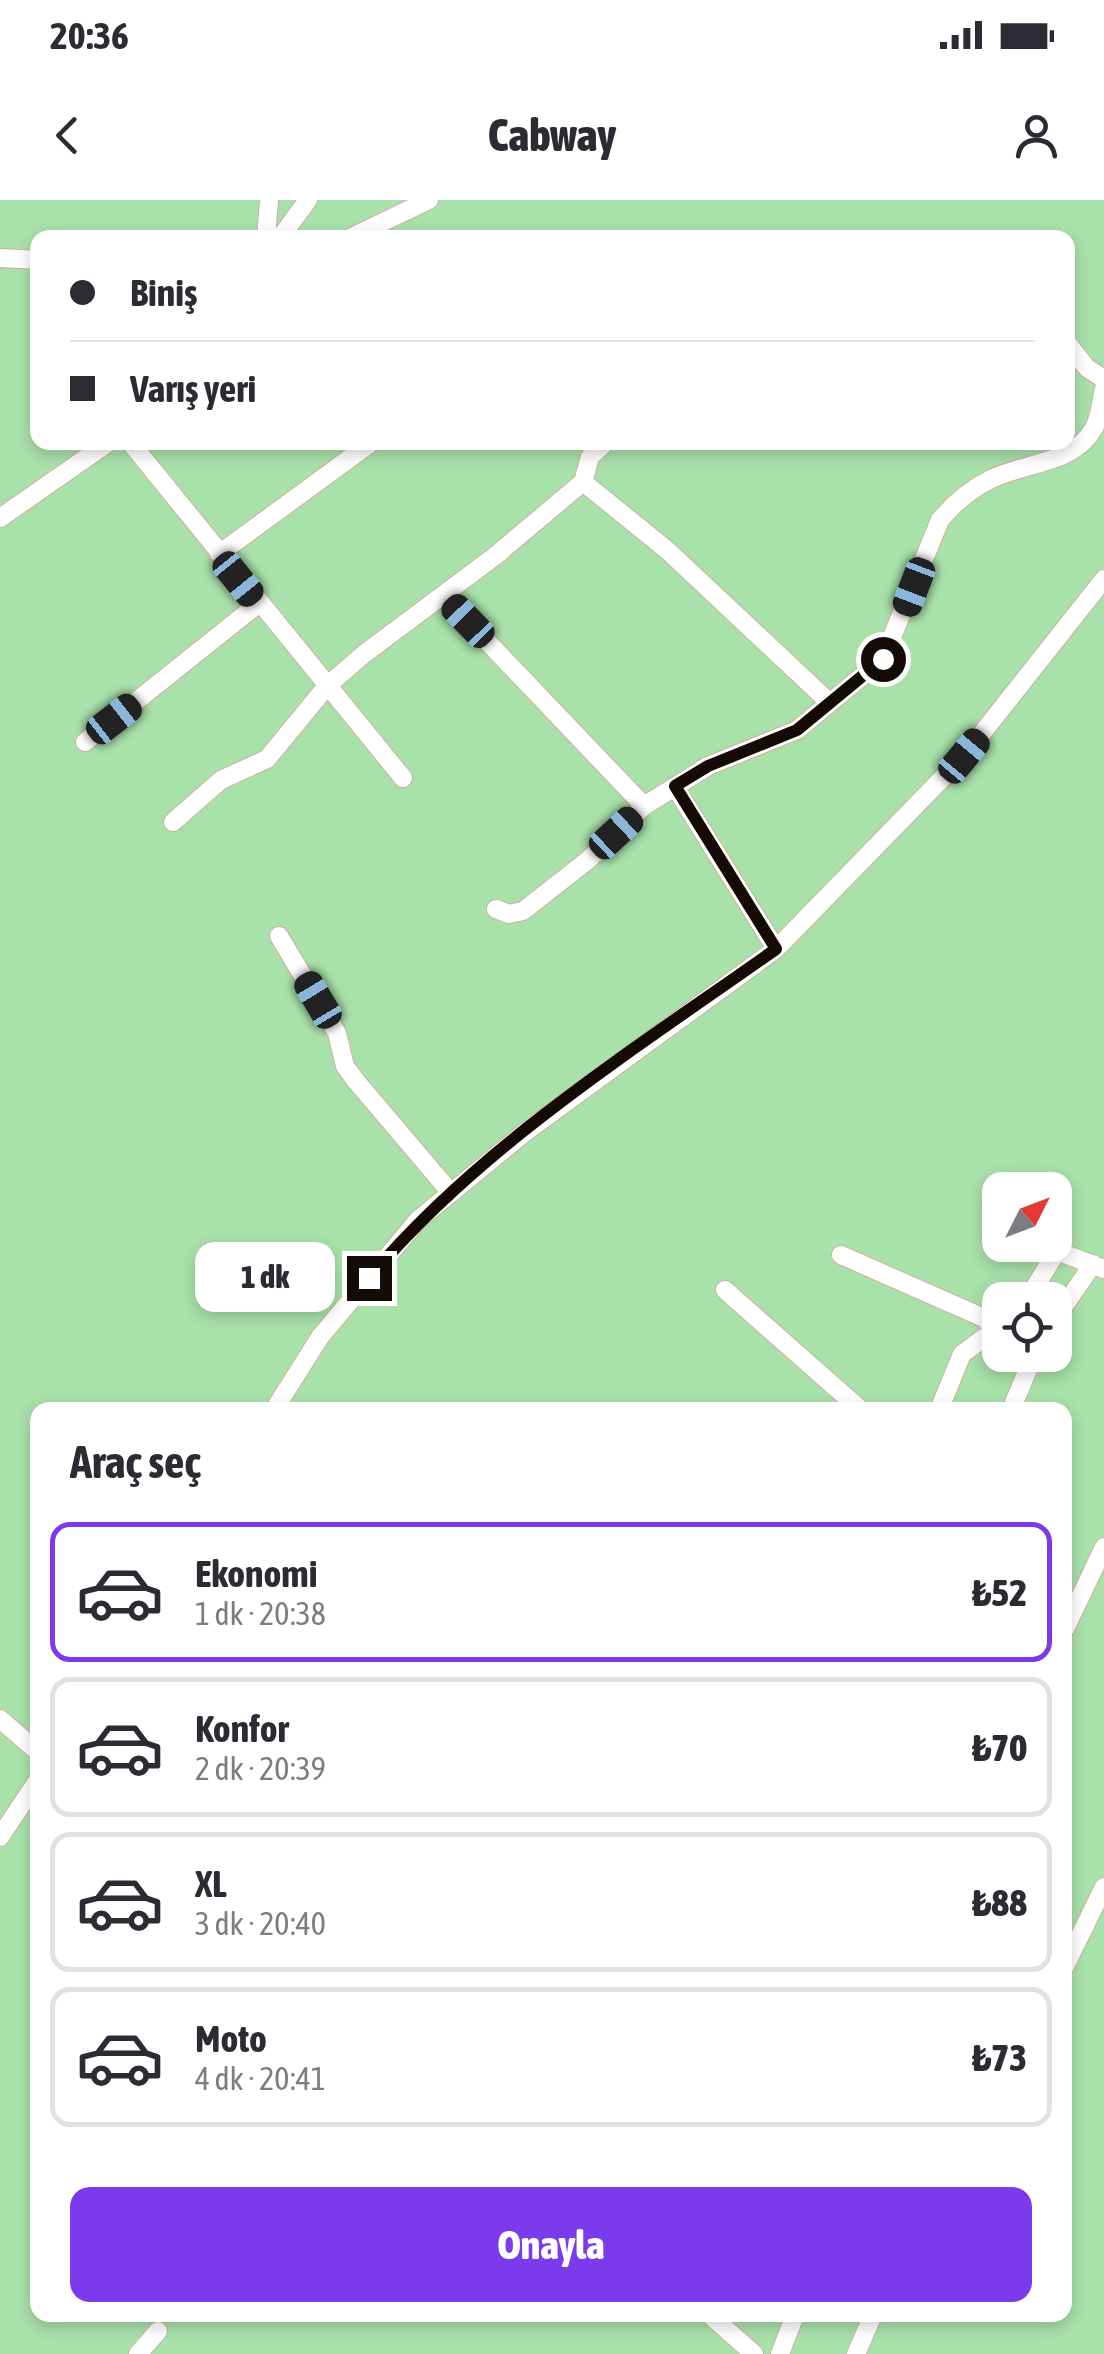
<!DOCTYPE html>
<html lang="tr">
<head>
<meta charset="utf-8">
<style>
  body { margin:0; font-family:"Asap Condensed",sans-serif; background:#f7f7f7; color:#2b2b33; height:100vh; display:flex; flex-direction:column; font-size:38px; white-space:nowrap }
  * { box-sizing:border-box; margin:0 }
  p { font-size:32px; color:#7c7c81 }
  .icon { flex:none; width:55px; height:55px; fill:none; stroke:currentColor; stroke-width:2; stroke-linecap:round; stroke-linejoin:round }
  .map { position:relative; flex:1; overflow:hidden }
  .side { position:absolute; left:30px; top:1202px; width:1042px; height:920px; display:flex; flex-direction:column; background:#fff; border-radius:20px; box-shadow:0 5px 15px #0003 }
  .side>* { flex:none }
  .top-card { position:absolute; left:30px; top:30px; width:1045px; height:220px; border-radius:20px; box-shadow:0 5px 15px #0003; display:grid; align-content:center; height:220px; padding:0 40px; background:#fff }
  .needle { width:65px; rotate:48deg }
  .fabs { position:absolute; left:982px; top:972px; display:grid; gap:20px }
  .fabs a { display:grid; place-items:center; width:90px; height:90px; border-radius:20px; background:#fff; box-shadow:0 5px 15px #0003; font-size:50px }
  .end { position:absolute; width:45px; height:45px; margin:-22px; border:12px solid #140b05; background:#fff; box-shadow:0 0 0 5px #fff }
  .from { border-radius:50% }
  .bubble { position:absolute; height:70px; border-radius:20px; background:#fff; box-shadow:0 5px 15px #0003; font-size:32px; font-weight:800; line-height:70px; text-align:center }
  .car { position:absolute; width:30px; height:60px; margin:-30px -15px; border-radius:12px; box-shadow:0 0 8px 2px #0007; background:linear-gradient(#222 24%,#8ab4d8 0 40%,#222 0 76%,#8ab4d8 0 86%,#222 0) }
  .top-card b { display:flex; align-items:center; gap:35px; height:95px; font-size:38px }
  .top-card b+b { border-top:2px solid #e1e1e2 }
  .top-card i { width:25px; height:25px; background:#2b2b33 }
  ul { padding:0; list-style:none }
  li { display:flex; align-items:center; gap:30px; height:140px; margin:0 20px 15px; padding:0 20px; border:5px solid #e1e1e2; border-radius:20px }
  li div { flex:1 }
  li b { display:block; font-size:38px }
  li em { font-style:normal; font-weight:800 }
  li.on { border-color:#7c3aed }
  li>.icon { width:90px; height:90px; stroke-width:1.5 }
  h2 { padding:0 40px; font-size:45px; line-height:120px }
  .button { display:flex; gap:20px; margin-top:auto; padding:20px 40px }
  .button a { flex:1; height:115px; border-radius:20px; background:#7c3aed; color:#fff; font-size:40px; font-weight:800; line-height:115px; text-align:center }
  .status { display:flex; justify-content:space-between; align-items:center; height:70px; padding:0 50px; background:#fff; direction:ltr }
  .status svg { height:28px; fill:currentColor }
  header { display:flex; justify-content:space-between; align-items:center; height:130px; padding:0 40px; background:#fff; font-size:45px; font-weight:800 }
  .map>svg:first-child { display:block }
  .green { fill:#a9e1aa; fill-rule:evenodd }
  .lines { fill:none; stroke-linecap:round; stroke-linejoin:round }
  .minor-casing { stroke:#cdb19d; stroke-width:20 }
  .minor { stroke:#fff; stroke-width:18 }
  .route { stroke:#140b05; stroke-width:12 }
</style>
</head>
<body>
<div class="status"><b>20:36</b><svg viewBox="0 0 49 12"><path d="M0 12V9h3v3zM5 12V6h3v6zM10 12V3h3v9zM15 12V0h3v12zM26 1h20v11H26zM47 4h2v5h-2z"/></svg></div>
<header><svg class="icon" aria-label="back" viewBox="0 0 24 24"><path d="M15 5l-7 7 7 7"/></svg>Cabway<svg class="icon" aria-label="person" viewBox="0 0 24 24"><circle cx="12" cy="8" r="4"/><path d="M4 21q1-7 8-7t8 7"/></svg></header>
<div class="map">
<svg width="1104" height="2154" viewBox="0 0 1104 2154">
  <rect width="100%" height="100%" fill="#fcf0e7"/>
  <path class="green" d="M0,0H1104V2154H0ZM38,38H1068V242H38ZM1000,990H1055V1045H1000ZM1000,1100H1055V1155H1000ZM38,1210H1065V2115H38Z"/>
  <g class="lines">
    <g class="minor-casing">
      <path id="minor" d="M266,38L269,0
        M280,38L308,0
        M350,38L429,0
        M0,58L38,60
        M1068,144L1087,168L1104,179
        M130,242L403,578
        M606,242L590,257L583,282L667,350L830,503
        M0,318L109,242
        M219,354L372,242
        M443,395L644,606
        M85,542L258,404
        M675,587L776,749
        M173,622L221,580L267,559L327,486L364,454L495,356L583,282
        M496,709L509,714L523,711L588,660L644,606L708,566L797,530L883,459L940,320C954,303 970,290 989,280C1023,262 1074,265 1094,228C1100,217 1101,201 1104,189
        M279,736L337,833L345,866L356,881L451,993
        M841,1055L984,1118L996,1129
        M725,1090L861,1210
        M1027,1100L1057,1051L1104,1069
        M1055,1119L1093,1064
        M274,1210L320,1137L418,1020L524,933L776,749L964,556L1104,379
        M939,1210L962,1154L1000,1126
        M1011,1210L1034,1155
        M1065,1429L1104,1347
        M0,1519L38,1552
        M0,1637L38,1580
        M1065,1766L1104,1687
        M710,2115L754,2154
        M138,2154L158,2131
        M780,2154L795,2115
        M856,2154L873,2115"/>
    </g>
    <use href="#minor" class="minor"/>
  </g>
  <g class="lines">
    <path class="route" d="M369,1078C480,946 635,849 776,749L675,586L708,566L797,530L883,459"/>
  </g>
</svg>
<div class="fabs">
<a><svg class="needle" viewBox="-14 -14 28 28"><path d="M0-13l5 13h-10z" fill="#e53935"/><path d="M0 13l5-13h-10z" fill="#7c7c81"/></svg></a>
<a><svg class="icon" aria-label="locate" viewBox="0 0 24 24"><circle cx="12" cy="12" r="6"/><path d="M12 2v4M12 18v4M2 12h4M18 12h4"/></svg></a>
</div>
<i class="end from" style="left:883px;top:459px"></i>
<i class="end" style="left:369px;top:1078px"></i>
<div class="bubble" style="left:195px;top:1042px;width:140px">1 dk</div>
<i class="car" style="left:238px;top:379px;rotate:141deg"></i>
<i class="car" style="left:914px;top:387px;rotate:201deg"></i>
<i class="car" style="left:468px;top:421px;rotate:316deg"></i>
<i class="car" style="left:114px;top:519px;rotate:52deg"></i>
<i class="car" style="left:964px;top:556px;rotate:40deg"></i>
<i class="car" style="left:616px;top:633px;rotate:47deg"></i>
<i class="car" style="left:318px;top:800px;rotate:329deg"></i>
<div class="top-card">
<b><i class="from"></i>Biniş</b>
<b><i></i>Varış yeri</b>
</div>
<section class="side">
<h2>Araç seç</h2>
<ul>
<li class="on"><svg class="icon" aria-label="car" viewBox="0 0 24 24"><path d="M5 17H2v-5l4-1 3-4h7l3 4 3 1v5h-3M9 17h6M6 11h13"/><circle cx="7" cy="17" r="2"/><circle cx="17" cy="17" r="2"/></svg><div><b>Ekonomi</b><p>1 dk · 20:38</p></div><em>₺52</em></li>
<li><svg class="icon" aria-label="car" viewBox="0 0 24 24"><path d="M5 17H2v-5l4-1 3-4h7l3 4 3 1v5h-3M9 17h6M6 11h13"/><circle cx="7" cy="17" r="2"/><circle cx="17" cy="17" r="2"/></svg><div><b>Konfor</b><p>2 dk · 20:39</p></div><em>₺70</em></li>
<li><svg class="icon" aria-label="car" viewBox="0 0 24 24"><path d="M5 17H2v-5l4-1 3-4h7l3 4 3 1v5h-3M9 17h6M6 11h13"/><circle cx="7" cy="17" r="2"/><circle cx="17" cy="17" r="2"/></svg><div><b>XL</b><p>3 dk · 20:40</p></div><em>₺88</em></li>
<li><svg class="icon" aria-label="car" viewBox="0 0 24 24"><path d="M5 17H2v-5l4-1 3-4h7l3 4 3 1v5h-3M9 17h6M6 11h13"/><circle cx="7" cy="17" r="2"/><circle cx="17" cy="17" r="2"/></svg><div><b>Moto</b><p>4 dk · 20:41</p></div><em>₺73</em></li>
</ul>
<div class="button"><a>Onayla</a></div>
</section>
</div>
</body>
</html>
